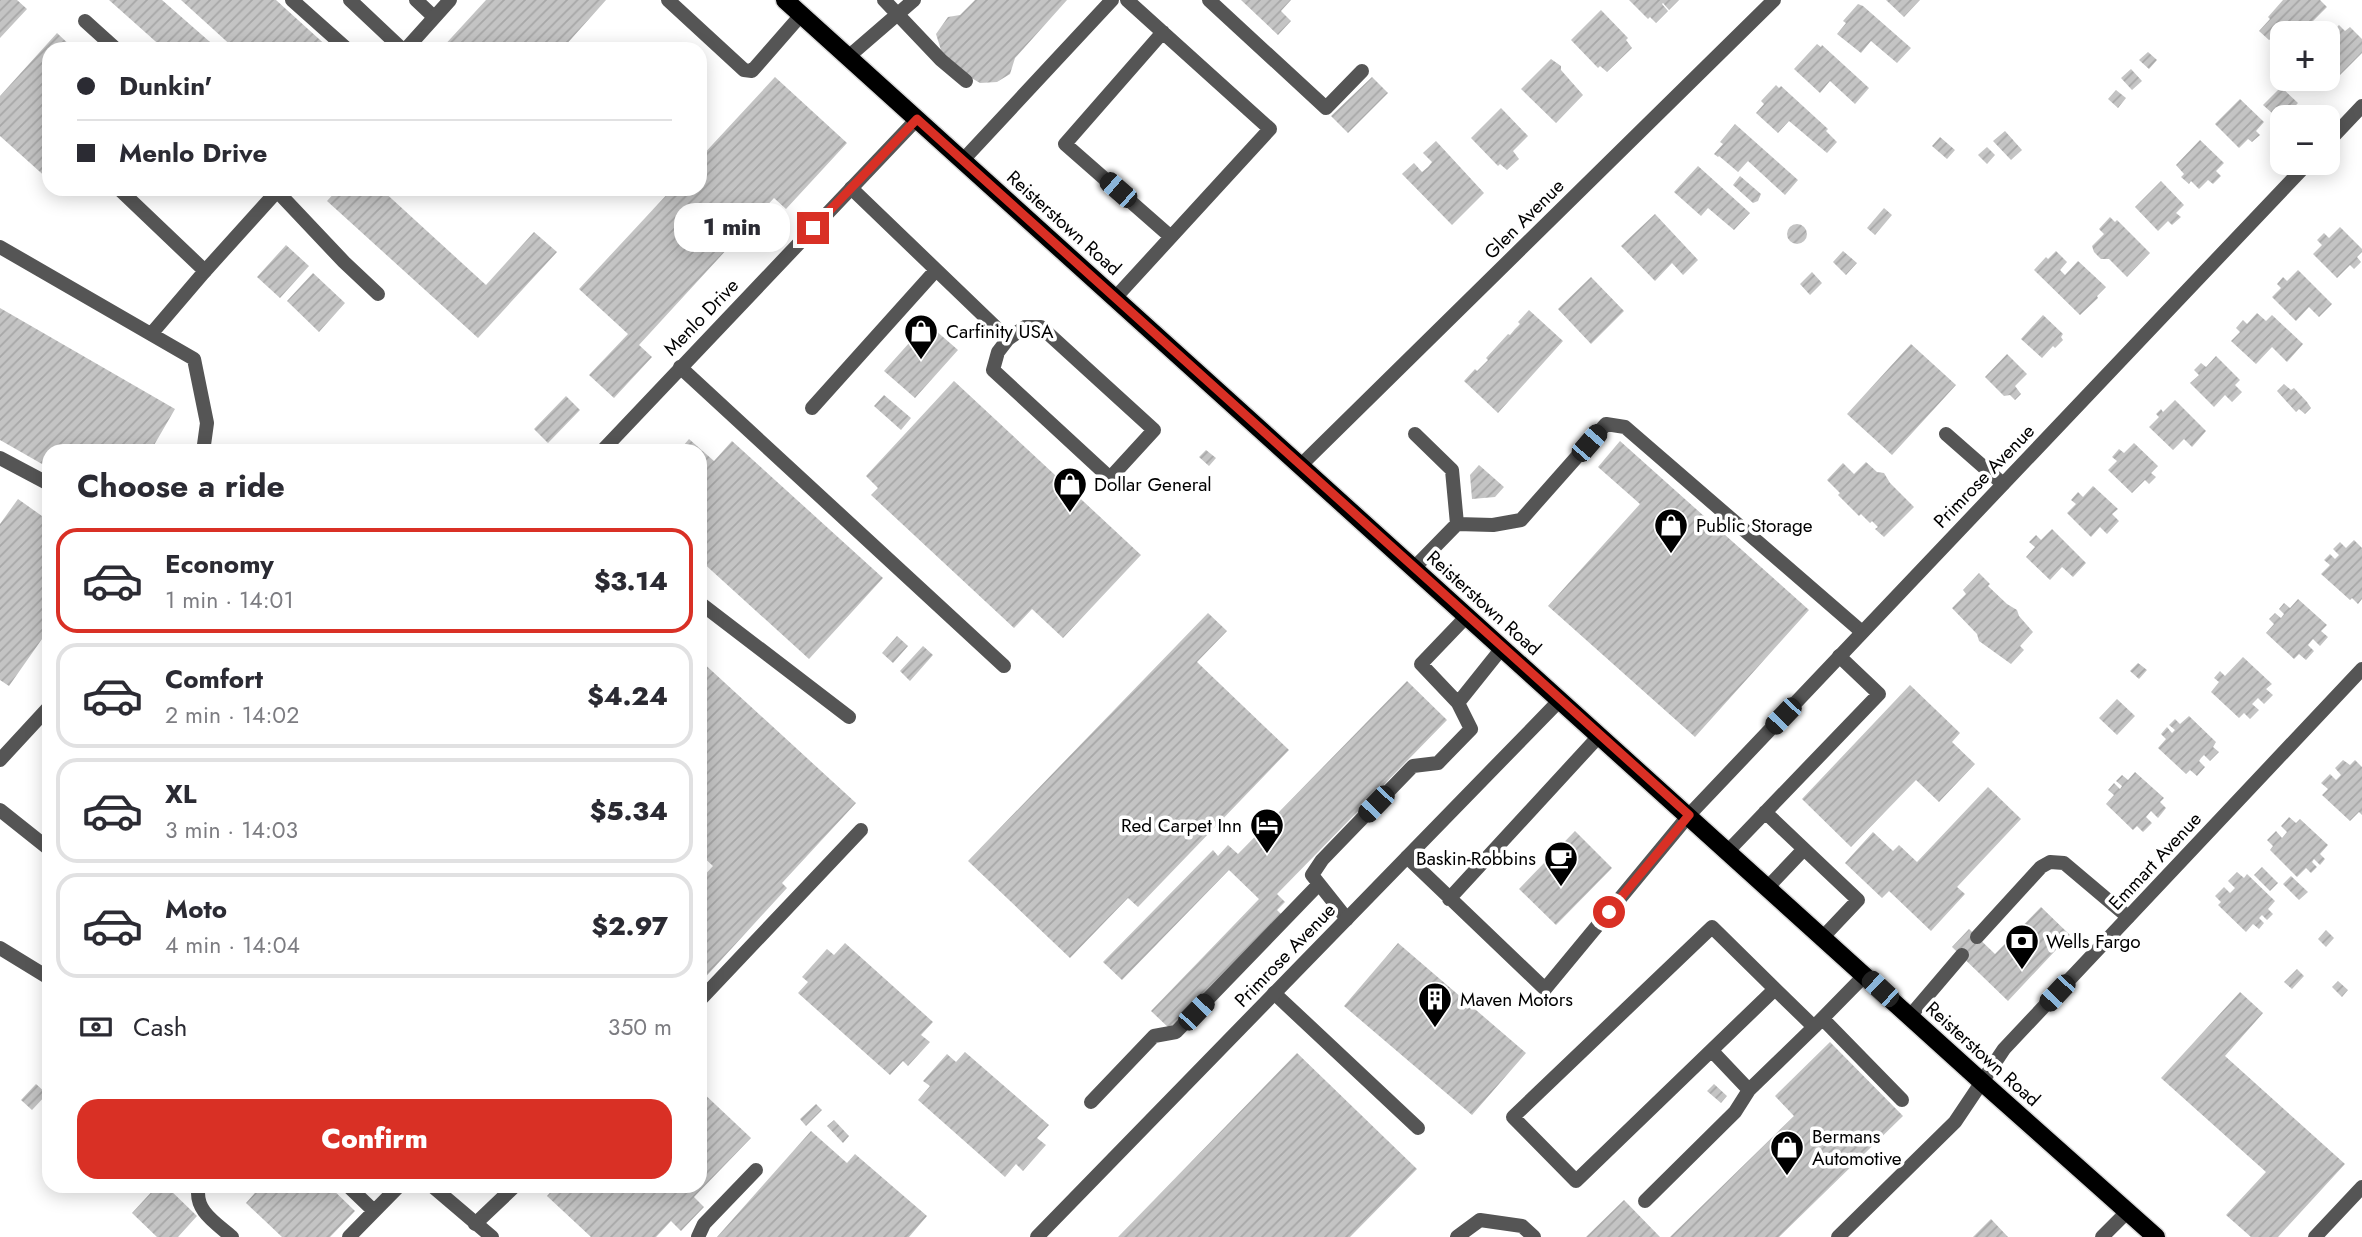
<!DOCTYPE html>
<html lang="en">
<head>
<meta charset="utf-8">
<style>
  body { margin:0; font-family:Jost,sans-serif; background:#f2f2f3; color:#2b2b33; height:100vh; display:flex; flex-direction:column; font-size:26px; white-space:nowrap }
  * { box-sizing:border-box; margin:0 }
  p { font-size:23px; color:#7c7c81 }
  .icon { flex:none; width:38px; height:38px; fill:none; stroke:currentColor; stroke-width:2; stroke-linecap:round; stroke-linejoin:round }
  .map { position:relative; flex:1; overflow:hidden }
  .sheet { position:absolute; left:42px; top:444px; width:665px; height:749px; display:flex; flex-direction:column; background:#fff; border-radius:21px; box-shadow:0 4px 18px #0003 }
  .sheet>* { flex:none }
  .top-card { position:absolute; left:42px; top:42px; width:665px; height:154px; border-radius:21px; box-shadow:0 4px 18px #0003; display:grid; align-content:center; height:154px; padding:0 35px; background:#fff }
  .tools { position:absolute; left:2270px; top:21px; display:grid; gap:14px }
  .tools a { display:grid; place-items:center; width:70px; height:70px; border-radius:14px; background:#fff; box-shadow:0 4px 18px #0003; font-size:35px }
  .end { position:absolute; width:32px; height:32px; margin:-16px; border:9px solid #d93025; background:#fff; box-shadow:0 0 0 4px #fff }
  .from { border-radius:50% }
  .bubble { position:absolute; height:49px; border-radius:21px; background:#fff; box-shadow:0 4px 18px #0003; font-size:23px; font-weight:800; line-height:49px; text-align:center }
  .car { position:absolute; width:21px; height:42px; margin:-21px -10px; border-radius:9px; box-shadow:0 0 5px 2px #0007; background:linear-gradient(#222 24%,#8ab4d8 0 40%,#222 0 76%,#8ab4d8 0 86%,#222 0) }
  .top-card b { display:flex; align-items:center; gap:24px; height:66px; font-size:26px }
  .top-card b+b { border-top:2px solid #e1e1e2 }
  .top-card i { width:18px; height:18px; background:#2b2b33 }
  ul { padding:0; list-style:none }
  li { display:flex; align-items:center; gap:21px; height:105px; margin:0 14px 10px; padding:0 21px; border:4px solid #e1e1e2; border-radius:21px }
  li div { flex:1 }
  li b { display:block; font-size:26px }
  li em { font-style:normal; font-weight:800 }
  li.on { border-color:#d93025 }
  li>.icon { width:63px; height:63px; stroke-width:1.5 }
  h2 { padding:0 35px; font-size:32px; line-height:84px }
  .pay { display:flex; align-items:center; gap:18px; height:77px; padding:0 35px; font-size:26px }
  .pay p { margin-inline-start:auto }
  .button { display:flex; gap:14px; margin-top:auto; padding:14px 35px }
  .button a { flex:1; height:80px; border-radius:21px; background:#d93025; color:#fff; font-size:28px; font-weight:800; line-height:80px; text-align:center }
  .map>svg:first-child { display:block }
  .building { fill:url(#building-hatch) }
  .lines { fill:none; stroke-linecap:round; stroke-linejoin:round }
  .primary-casing { stroke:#dbdbdb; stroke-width:21 }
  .service { stroke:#555; stroke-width:14 }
  .minor { stroke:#555; stroke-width:14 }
  .primary { stroke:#000; stroke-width:18 }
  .route { stroke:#d93025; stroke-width:9 }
  .labels { text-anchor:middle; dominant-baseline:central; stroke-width:7; stroke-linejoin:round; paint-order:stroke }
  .street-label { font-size:19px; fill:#000; stroke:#fff }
  .poi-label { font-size:19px; fill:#000; stroke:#fff; text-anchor:start }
</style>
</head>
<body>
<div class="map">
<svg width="2362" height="1237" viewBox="0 0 2362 1237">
  <defs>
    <pattern id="building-hatch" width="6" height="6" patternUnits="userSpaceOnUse" patternTransform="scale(1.75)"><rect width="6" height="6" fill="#c4c4c4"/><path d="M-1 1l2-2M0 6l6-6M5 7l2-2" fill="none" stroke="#a7a7a7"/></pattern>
  </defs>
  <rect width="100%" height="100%" fill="#fff"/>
  <path class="building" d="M0,0H17L27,9L0,38Z
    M109,0H162L218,49H164Z
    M181,0H276L330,49H235Z
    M486,0H606L564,47L566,49H441Z
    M975,0H1067L1015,58L1010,74L997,82L980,83L963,73L949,60L941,50L936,34L948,17L960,15Z
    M1241,0H1291L1281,11L1291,21L1278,35Z
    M1629,0H1679L1669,10L1663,3L1662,4L1668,11L1656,23L1650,17L1648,19Z
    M1886,0H1920L1904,17Z
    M2283,0H2320L2327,7L2309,25L2312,27L2308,32L2305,28L2300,33H2282V38L2279,35L2282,32L2280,29L2269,40L2259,31L2270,19L2268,17Z
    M1858,4L1863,6L1911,48L1897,63L1871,41L1861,53L1837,34L1846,23L1843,21Z
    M1601,10L1628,38L1626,40L1632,48L1607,72L1600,66L1598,68L1571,40Z
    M2339,25L2345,31L2350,27L2362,39V53L2335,80L2328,72V37Z
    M57,33L74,49H49V180L0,136V96Z
    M1817,44L1821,47L1822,45L1869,88L1855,104L1830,81L1820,93L1794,69Z
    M2148,52L2157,60L2149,69L2139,60Z
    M1551,59L1561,66V70L1583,95L1556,123L1521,89Z
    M2131,69L2142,81L2132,90L2121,78Z
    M775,77L847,143L786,209L774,198L639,345L652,357L614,398L589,375L628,334L579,289L672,189H700V158Z
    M1372,77L1388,93L1348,133L1331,116Z
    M1776,85L1779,88L1781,86L1828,129L1826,131L1837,142L1827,153L1789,121L1778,133L1756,113L1764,104L1761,101Z
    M2281,87L2298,103L2281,121L2263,105Z
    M2116,90L2126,98L2118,108L2108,99Z
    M2240,99L2264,122L2256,131L2260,135L2252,142L2248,139L2239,148L2215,124Z
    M1501,108L1528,136L1513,151L1519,159L1507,170L1500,164L1498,166L1471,138Z
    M1735,124L1798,180L1785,195L1748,161L1738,172L1719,156L1718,157L1714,154L1723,144L1720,142Z
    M2005,131L2022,150L2011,160L1993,141Z
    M1940,137L1955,150L1947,159L1932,146Z
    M2200,140L2224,163L2216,171L2221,176L2213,184L2208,180L2199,189L2191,181L2189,184L2181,177L2184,174L2176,165Z
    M1436,141L1484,193L1452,225L1402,174L1414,163L1422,172L1428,167L1432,162L1423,153Z
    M1987,147L1995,155L1987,164L1978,155Z
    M1698,166L1750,213L1734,230L1708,208L1701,216L1674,192Z
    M1740,176L1761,194L1758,201L1753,203L1733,185Z
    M2161,181L2184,205L2176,213L2181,217L2172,225L2168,221L2158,231L2135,207Z
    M338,189H381L486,285L534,232L557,252L478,338L327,201Z
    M1884,208L1892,215L1875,235L1867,228Z
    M1655,214L1698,260L1683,275L1672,263L1655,281L1621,246Z
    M2110,217L2115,222L2117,220L2150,253L2127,277L2109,259H2101L2094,252L2092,246L2104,234L2099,229Z
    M1787 234a10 10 0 1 1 20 0a10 10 0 1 1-20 0Z
    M2340,227L2362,249V252L2357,257L2361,262L2354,269L2350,265L2337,278L2313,254L2322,245L2317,240L2324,233L2329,238Z
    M286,245L309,266L280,298L257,277Z
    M1843,251L1857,263L1846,275L1833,262Z
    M2056,251L2067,262L2060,270L2065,275L2078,261L2106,287L2097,296L2098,298L2080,315L2034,270L2046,257L2048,259Z
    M2298,270L2332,304L2319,317L2309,307L2296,321L2272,297L2281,288L2277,284L2283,277L2287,281Z
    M1812,272L1822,283L1810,295L1800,284Z
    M313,273L345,303L319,332L287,301Z
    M1591,277L1624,311L1591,344L1558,309Z
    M0,308L175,409L150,452H49V468L0,440Z
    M1529,310L1563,341L1498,413L1464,381L1475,369L1477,371L1488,360L1486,358L1508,334L1510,335L1515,329L1520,324L1518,322Z
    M2257,313L2266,321L2272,315L2303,344L2287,362L2272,347L2256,364L2231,341L2240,332L2236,328L2243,320L2247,324Z
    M2043,315L2063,334L2061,337L2063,340L2055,348L2053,346L2042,358L2021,339Z
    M927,323L958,350L915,398L884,371Z
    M1911,344L1956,385L1892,455L1847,414Z
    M2007,354L2027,374L2015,386L2021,394L2015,400L2010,395L2004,396L1985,377Z
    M2216,356L2240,380L2235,385L2242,392L2232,402L2225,395L2214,407L2190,383L2199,375L2194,370L2201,363L2206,367Z
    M954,381L1141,555L1063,638L1032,609L1014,628L871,495L878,488L866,476Z
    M2284,384L2291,390L2294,388L2307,402L2311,408L2305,414L2299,409L2296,412L2277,391Z
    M884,395L911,418L901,430L874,406Z
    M566,396L580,410L548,443L534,429Z
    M2175,400L2206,431L2192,447L2184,439L2173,450L2149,427L2159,417L2156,414L2161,409L2163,412Z
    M689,439L714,461L732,441L883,578L809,659L700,560V452H678Z
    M1620,441L1809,610L1695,737L1548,606L1640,504L1598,467Z
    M2134,443L2158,466L2151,473L2156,477L2149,484L2145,480L2132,493L2108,470L2117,461L2112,457L2119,449L2124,453Z
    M1206,450L1216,458L1209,466L1199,457Z
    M1866,462L1877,472L1884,473L1890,483L1914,507L1884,537L1875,529L1878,527L1872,521L1870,523L1861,514L1859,516L1838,495L1840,493L1827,480L1843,463L1854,474Z
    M1479,465L1504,487L1495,497L1472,499L1470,475Z
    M2093,486L2118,509L2112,514L2119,521L2107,534L2100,527L2091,537L2067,513L2076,504L2071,500L2078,492L2083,497Z
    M18,499L49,521V629L9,686L0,680V524Z
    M2052,529L2086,563L2073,577L2062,567L2050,580L2026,557L2035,547L2029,542L2036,535L2041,540Z
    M2354,540L2362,548V599L2358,604L2352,598L2350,600L2321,574L2330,565L2324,560L2330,554L2335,559L2339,555L2333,549L2340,542L2346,548Z
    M1979,573L1990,584L1988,586L2007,604L2017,610L2019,616L2033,632L2020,646L2024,650L2011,664L1979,641L1977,634L1952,608L1966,594L1963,590Z
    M2298,599L2327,625L2321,631L2328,637L2320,646L2313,639L2308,645L2314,651L2306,660L2299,654L2294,659L2266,633L2274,624L2269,619L2275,613L2281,618L2284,614L2279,609L2284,603L2290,608Z
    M1208,613L1227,631L1197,662L1289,750L1138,907L1128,898L1070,958L968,861Z
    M897,636L908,646L893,663L882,653Z
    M923,646L933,655L910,681L900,671Z
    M2243,657L2272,684L2266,689L2273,695L2264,704L2258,698L2252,704L2259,710L2250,719L2244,713L2239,718L2211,692L2219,682L2214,678L2220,671L2225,676Z
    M700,660L856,803L782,883L787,888L700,983V880L713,866L700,854Z
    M2138,663L2147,670L2139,679L2130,671Z
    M1407,681L1447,720L1277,894L1285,902L1277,910L1282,915L1170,1029L1151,1011L1259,899L1229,870L1122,980L1103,962L1213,850L1218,856L1228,845L1238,854Z
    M1910,685L1960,733L1952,742L1975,764L1939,802L1916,780L1851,847L1802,799Z
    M2117,699L2135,716L2117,735L2099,718Z
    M2189,716L2216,742L2213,747L2219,752L2210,761L2204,755L2201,758L2199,761L2205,767L2197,776L2190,770L2186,774L2158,748L2166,739L2161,734L2167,727L2172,733L2175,730L2169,725L2175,719L2180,724Z
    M2343,760L2350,765L2355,760L2362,767V815L2359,812L2350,821L2322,795L2328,789L2321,783L2330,774L2336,780L2341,775L2335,768Z
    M2135,772L2164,798L2160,802L2166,808L2158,818L2151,811L2146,817L2152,823L2143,832L2137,826L2133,830L2106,804L2114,795L2108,790L2114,783L2120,789L2122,786L2116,781L2122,775L2128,780Z
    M1988,787L2021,819L1957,887L1965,894L1931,931L1889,891L1882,898L1845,863L1873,832L1893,851L1899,845L1917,862Z
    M2289,817L2296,823L2300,819L2328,845L2320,854L2325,859L2320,865L2314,859L2312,862L2317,867L2311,873L2306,868L2297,877L2270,850L2273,846L2267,840L2276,831L2282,838L2287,832L2281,826Z
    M1575,831L1612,868L1556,925L1519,889Z
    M2262,867L2278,883L2270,891L2254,875Z
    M2237,872L2244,878L2247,874L2275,901L2268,909L2273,914L2267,920L2262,915L2259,918L2264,923L2259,929L2253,924L2246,932L2218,905L2221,902L2215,896L2224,887L2230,893L2235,888L2228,881Z
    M2291,876L2308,892L2299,900L2283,884Z
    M2041,907L2070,935L2008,1001L1952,947L1969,929L1995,954Z
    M2326,930L2334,938L2326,947L2318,939Z
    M845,943L933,1022L921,1035L930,1042L908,1066L903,1061L890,1075L798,993L808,982L802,977L827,949L834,955Z
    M1398,943L1526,1053L1472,1115L1344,1006Z
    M2297,969L2304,976L2292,989L2284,982Z
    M2338,981L2348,990L2342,997L2332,987Z
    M2240,992L2263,1013L2225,1056L2345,1164L2278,1237H2251L2226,1215L2266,1172L2161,1078Z
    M1830,1042L1903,1116L1779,1237H1670L1794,1116L1775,1096Z
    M965,1052L1049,1125L1037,1138L1046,1145L1023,1171L1016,1164L1005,1177L918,1100L930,1086L923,1081L947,1054L956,1062Z
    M1297,1053L1417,1169L1350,1237H1118Z
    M36,1084L47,1094L32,1110L21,1100Z
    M1714,1084L1727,1096L1721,1103L1707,1091Z
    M700,1090L751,1138L694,1197L704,1207L681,1231L671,1221L656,1237H591L547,1196L556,1186H700Z
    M816,1104L822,1110L806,1126L800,1119Z
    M834,1120L849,1136L843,1143L827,1126Z
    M811,1131L847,1163L855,1154L927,1216L909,1237H717Z
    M157,1186H166L197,1216L178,1237H157L132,1213Z
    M261,1186H329L355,1211L330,1237H282L246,1203Z
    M1624,1200L1660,1237H1586Z
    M1991,1219L2008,1237H1973Z"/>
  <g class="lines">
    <g class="primary-casing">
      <path id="primary" d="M785,0L1982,1082L2156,1237"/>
    </g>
    <path class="service" d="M292,0L347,49
      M350,0L402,49
      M416,0L434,17
      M668,0L744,70L752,71L801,15
      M884,0L941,60L966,81
      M1209,0L1326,108L1362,71
      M85,21L116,49
      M1163,32L1065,144L1171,237
      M848,57L914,0
      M851,188L1008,339L1025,327H1041L1154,430L1110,478L993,370L998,352L1008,339
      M119,189L205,271L152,333
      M275,189L344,262L378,294
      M0,247L194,359L207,423L203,452
      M1115,298L1270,129L1127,0
      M680,367L1004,666
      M812,408L936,270
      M1415,434L1452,470L1457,524
      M1946,434L2003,484
      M0,458L49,484
      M1414,568L1457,524L1493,525L1521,520L1606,424L1625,427L1862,632
      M700,603L849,717
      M1458,703L1421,664L1467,616
      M0,760L49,707
      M1765,812L1804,849L1767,888
      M1804,849L1858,900L1823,937
      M1728,851L1879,694L1839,656
      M1407,857L1545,989L1689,815
      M1449,899L1600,735
      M1347,919L1312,875L1322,860L1413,766L1438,763L1471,729L1458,703L1502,648
      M1977,937L2041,867L2050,862L2064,863L2128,917
      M0,948L49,978
      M1775,989L1712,927L1513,1117L1576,1181L1775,989L1814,1027L1865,975
      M1274,993L1418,1128
      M700,1000L861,830
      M1910,1016L1962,955
      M1823,1019L1902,1100
      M1712,1051L1749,1090L1814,1027
      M1091,1102L1154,1036L1176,1032L1319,884
      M199,1186C193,1210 216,1223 232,1237
      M348,1186L374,1211
      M1645,1201L1735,1112L1749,1090
      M475,1224L515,1186
      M349,1237L399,1186
      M698,1237L704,1224L756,1170
      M1457,1237L1480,1220L1522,1226L1534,1237"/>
    <path class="minor" d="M406,49L450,0
      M2328,142L2362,106
      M963,160L1112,0
      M205,271L279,189
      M601,452L917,119
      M1300,466L1774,0
      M0,810L49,849
      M1689,815L2308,163
      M432,1186L492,1237
      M1037,1237L1560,700
      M1838,1237L1955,1122L2004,1049L2362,669
      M2102,1237L2128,1211
      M2315,1237L2362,1187"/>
    <use href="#primary" class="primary"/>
  </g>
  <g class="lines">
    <path class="route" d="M813,228L917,119L1689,815L1609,912"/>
  </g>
  <defs>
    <g id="shop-pin" transform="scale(1.75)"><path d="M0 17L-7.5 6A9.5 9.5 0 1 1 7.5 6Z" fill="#000" stroke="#fff"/><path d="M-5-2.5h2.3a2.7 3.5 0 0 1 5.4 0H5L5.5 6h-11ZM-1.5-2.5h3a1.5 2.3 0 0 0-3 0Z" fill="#fff"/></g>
    <g id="hotel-pin" transform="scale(1.75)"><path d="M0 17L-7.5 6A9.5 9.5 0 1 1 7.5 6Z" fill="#000" stroke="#fff"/><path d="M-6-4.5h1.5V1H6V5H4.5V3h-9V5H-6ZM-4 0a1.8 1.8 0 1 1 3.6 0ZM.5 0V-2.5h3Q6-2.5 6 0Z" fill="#fff"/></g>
    <g id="cafe-pin" transform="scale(1.75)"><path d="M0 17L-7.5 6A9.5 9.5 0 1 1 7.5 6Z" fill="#000" stroke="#fff"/><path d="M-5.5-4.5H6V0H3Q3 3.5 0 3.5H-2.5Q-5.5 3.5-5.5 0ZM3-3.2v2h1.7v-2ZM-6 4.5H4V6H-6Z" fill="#fff"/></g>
    <g id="bank-pin" transform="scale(1.75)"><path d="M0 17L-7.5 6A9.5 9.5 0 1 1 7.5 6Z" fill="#000" stroke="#fff"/><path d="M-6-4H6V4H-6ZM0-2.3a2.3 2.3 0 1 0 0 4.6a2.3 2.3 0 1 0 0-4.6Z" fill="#fff"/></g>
    <g id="building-pin" transform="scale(1.75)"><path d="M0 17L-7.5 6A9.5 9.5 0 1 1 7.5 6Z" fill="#000" stroke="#fff"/><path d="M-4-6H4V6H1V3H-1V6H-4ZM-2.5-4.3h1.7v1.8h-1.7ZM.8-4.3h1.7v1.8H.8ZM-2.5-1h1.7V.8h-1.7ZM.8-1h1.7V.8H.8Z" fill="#fff"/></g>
  </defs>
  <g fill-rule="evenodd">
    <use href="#shop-pin" x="921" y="331"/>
    <use href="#shop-pin" x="1070" y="484"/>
    <use href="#shop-pin" x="1671" y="525"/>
    <use href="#hotel-pin" x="1267" y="825"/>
    <use href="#cafe-pin" x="1561" y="858"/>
    <use href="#bank-pin" x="2022" y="941"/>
    <use href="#building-pin" x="1435" y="999"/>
    <use href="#shop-pin" x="1787" y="1147"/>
  </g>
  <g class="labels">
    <g class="street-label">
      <text transform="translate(1524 219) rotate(-45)">Glen Avenue</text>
      <text transform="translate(1064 223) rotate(42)">Reisterstown Road</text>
      <text transform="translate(701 317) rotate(-46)">Menlo Drive</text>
      <text transform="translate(1984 476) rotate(-46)">Primrose Avenue</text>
      <text transform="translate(1484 603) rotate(42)">Reisterstown Road</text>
      <text transform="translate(2155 861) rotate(-47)">Emmart Avenue</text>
      <text transform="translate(1285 955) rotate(-46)">Primrose Avenue</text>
      <text transform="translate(1983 1054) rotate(42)">Reisterstown Road</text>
    </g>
    <g class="poi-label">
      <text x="946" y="331">Carfinity USA</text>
      <text x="1094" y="484">Dollar General</text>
      <text x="1696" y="525">Public Storage</text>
      <text x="1242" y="825" text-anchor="end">Red Carpet Inn</text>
      <text x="1536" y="858" text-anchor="end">Baskin-Robbins</text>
      <text x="2046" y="941">Wells Fargo</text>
      <text x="1460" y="999">Maven Motors</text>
      <text x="1812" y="1136">Bermans<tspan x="1812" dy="22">Automotive</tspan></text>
    </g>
  </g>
</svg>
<div class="tools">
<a>+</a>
<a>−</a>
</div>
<i class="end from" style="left:1609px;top:912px"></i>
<i class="end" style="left:813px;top:228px"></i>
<div class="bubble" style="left:674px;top:203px;width:116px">1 min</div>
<i class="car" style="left:1118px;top:190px;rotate:311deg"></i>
<i class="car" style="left:1589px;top:443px;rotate:41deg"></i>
<i class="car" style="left:1783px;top:716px;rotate:224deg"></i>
<i class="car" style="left:1376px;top:804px;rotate:224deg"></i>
<i class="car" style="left:1880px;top:989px;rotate:313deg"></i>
<i class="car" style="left:2057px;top:993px;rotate:223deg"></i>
<i class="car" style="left:1196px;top:1012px;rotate:44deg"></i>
<div class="top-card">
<b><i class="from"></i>Dunkin'</b>
<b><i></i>Menlo Drive</b>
</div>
<section class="sheet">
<h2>Choose a ride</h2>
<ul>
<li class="on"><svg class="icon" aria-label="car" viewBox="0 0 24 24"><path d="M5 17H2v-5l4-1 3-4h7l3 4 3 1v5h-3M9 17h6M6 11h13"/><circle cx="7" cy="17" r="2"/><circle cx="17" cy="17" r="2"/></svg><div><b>Economy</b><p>1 min · 14:01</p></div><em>$3.14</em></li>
<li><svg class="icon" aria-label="car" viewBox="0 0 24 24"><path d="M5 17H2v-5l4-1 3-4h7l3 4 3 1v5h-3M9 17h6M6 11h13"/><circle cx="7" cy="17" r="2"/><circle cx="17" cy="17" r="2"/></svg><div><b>Comfort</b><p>2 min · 14:02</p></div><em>$4.24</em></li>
<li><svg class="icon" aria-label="car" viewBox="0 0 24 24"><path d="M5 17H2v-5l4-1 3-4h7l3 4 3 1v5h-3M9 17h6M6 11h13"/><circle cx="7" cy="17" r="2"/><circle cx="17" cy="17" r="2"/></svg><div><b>XL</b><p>3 min · 14:03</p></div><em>$5.34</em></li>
<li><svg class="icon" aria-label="car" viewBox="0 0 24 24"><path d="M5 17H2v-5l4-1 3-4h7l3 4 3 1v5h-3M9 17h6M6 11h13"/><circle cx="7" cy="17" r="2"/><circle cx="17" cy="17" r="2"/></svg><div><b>Moto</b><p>4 min · 14:04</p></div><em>$2.97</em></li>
</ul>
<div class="pay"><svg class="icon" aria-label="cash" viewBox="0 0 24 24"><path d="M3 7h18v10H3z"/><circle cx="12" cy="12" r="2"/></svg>Cash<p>350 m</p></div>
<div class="button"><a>Confirm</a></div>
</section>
</div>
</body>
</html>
